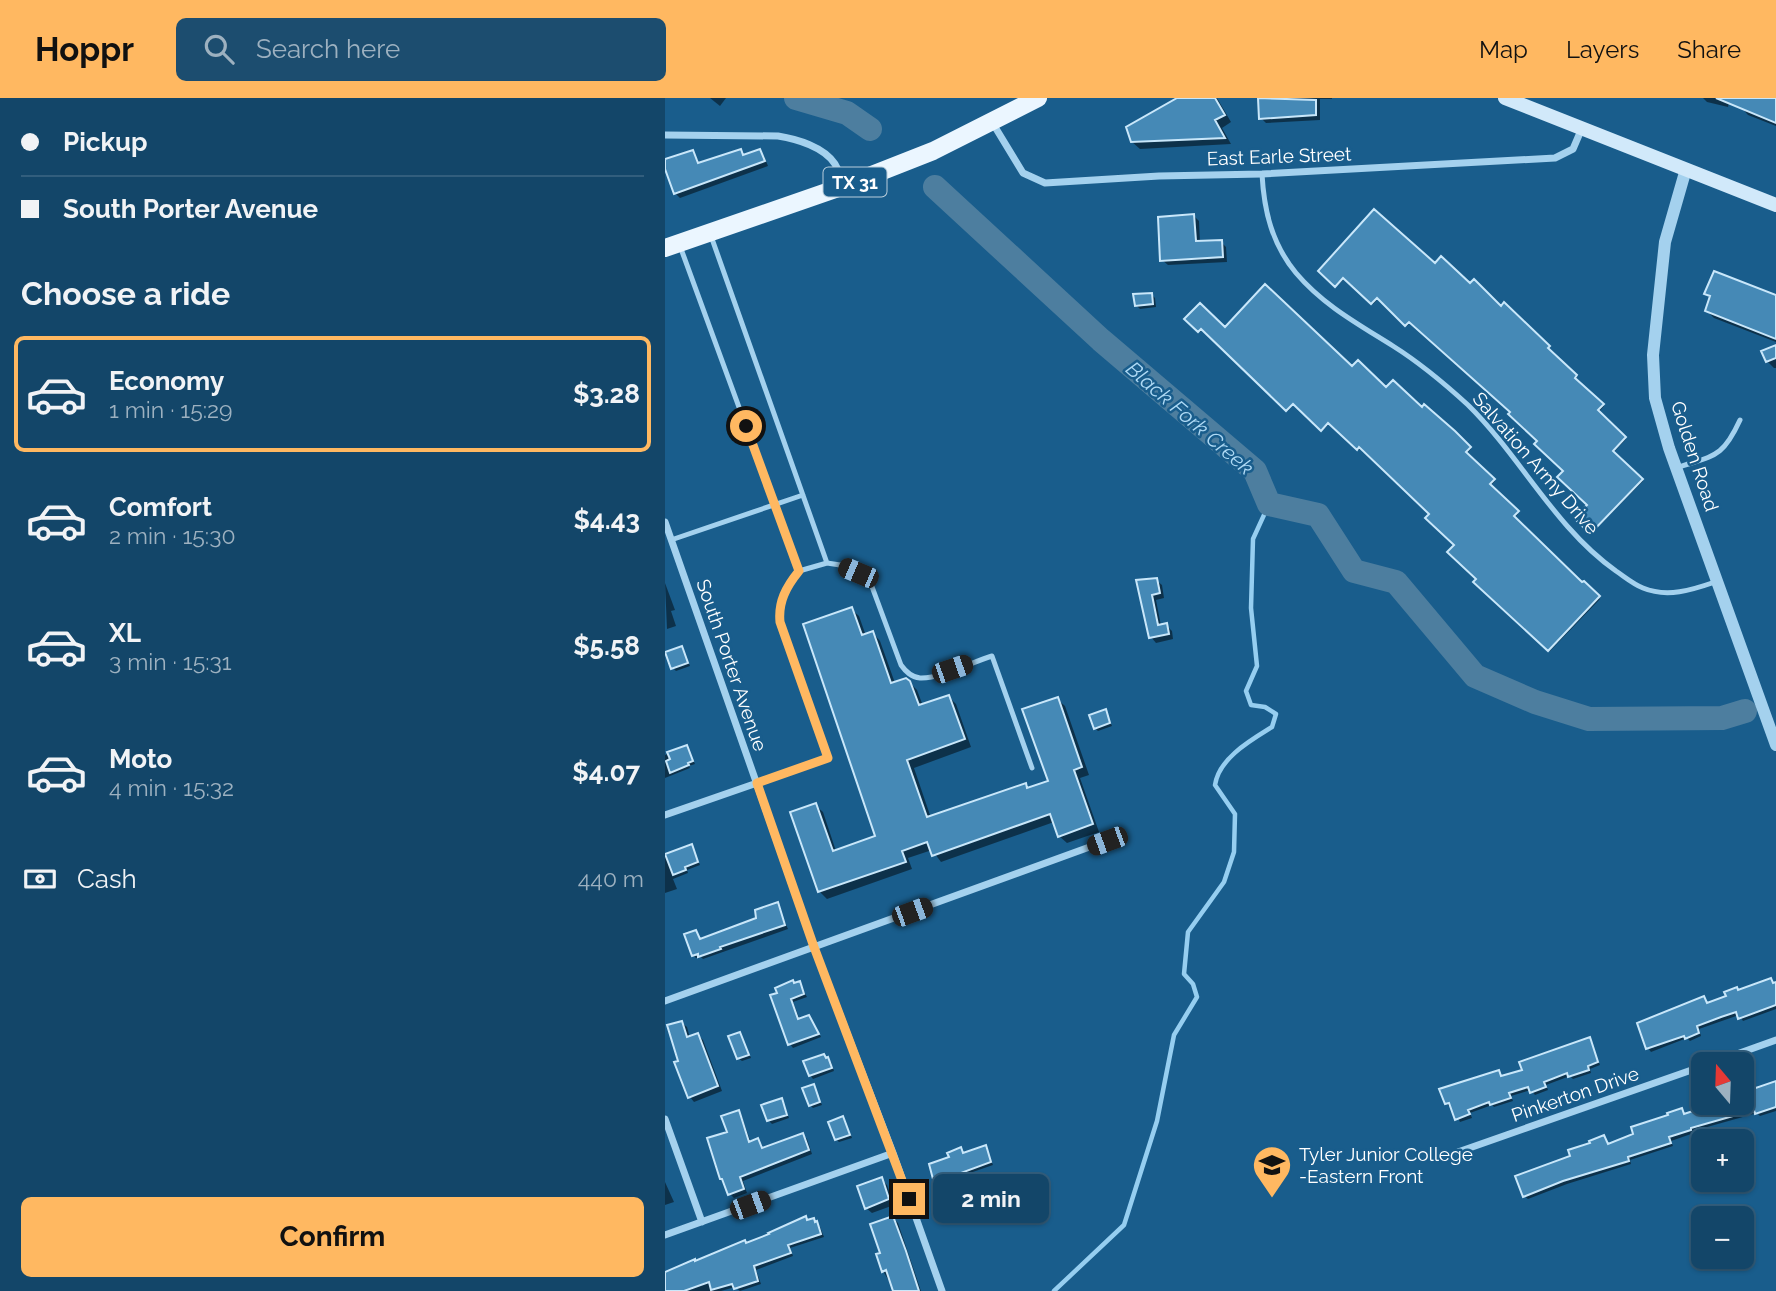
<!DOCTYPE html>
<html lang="en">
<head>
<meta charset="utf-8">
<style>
  body { margin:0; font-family:Raleway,sans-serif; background:#1c4d6f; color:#f1f3f6; height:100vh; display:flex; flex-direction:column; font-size:26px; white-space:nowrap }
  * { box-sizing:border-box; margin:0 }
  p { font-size:23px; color:#9db1c0 }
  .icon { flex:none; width:38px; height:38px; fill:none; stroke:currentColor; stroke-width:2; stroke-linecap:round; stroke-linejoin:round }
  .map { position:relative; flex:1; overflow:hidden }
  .panel { display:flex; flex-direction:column; background:#134669; width:665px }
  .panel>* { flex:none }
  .guide { display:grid; align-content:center; height:154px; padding:0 21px; background:#134669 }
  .needle { width:46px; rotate:341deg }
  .buttons { position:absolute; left:1026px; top:954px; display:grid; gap:14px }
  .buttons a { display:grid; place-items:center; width:63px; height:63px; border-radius:10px; background:#134669; box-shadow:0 2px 5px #0004,0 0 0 2px #325e7d; font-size:35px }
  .end { position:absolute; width:32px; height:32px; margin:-16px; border:9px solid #ffb861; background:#111; box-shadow:0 0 0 4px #111 }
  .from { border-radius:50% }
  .bubble { position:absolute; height:49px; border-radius:10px; background:#134669; box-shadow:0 2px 5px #0004,0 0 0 2px #325e7d; font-size:23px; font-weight:700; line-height:49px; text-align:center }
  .car { position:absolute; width:21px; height:42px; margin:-21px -10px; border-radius:9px; box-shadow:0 0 5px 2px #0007; background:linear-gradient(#222 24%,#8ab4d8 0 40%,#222 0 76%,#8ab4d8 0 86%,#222 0) }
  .guide b { display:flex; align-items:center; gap:24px; height:66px; font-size:26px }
  .guide b+b { border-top:2px solid #325e7d }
  .guide i { width:18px; height:18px; background:#f1f3f6 }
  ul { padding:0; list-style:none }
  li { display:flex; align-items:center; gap:21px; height:116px; margin:0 14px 10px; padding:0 7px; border:4px solid transparent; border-radius:10px }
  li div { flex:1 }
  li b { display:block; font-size:26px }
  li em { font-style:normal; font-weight:700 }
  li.current { border-color:#ffb861 }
  li>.icon { width:63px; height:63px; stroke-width:1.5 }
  h2 { padding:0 21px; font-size:32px; line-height:84px }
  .pay { display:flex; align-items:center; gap:18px; height:77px; padding:0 21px; font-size:26px }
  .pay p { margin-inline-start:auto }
  .cta { display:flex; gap:14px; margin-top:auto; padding:14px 21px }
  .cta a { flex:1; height:80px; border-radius:10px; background:#ffb861; color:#111; font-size:28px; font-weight:700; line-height:80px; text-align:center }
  header { display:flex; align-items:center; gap:42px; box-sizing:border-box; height:98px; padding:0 35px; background:#ffb861; color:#111 }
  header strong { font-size:33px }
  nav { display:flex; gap:38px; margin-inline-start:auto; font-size:24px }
  .search { width:490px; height:63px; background:#1c4d6f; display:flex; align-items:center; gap:18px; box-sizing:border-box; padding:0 24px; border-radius:10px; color:#9db1c0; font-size:26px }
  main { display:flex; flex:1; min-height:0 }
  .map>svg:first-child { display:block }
  .shadow { fill:#0007 }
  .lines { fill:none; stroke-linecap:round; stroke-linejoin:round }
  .stream { stroke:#96cef0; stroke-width:4.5 }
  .river { stroke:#4d7e9f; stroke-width:24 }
  .building { fill:#4589b6; stroke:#c9e7fa; stroke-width:2 }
  .service { stroke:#a4d1ee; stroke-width:5 }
  .minor { stroke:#a4d1ee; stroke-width:7 }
  .tertiary { stroke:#a4d1ee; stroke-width:12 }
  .secondary { stroke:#d1e9fa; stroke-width:14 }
  .primary { stroke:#ebf6ff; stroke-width:18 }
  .route { stroke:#ffb861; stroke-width:9 }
  .labels { text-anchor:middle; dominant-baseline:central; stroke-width:5; stroke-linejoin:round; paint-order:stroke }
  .shield { fill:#195d8c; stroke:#bacedc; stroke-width:2 }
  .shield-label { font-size:18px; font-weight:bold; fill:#fff }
  .street-label { font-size:19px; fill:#fff; stroke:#195d8c }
  .poi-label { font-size:19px; fill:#fff; stroke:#195d8c; text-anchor:start }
  .water-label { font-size:21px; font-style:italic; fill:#afdaf5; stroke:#195d8c }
</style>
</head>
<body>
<header>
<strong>Hoppr</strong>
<div class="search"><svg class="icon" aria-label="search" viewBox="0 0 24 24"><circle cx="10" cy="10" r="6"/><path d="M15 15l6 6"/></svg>Search here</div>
<nav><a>Map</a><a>Layers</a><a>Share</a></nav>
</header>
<main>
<section class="panel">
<div class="guide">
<b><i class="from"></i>Pickup</b>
<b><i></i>South Porter Avenue</b>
</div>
<h2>Choose a ride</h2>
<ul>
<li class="current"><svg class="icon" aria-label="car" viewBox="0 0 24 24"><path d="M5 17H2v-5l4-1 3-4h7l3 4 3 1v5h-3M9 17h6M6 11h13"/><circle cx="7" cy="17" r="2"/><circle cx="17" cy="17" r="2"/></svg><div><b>Economy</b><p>1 min · 15:29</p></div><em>$3.28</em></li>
<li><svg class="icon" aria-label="car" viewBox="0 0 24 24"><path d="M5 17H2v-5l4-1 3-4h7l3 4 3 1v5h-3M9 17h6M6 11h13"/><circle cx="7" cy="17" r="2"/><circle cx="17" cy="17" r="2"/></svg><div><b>Comfort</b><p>2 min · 15:30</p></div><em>$4.43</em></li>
<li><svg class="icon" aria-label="car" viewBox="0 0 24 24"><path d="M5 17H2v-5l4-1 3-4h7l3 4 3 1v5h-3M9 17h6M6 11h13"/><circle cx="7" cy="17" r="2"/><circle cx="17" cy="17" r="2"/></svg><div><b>XL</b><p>3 min · 15:31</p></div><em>$5.58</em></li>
<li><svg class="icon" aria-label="car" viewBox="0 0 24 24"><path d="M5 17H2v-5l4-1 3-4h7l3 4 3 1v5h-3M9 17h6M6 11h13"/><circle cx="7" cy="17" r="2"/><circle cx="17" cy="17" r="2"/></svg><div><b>Moto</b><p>4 min · 15:32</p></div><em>$4.07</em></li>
</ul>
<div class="pay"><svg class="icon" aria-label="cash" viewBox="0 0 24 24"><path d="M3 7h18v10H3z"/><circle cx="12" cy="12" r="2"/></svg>Cash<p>440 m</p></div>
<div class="cta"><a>Confirm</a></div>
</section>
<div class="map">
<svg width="1111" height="1193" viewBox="0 0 1111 1193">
  <rect width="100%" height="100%" fill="#195d8c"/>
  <path class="shadow" d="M45,0H61L55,8Z
    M515,0H552L566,24L557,30L566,46L475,51L467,44Z
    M605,0H667V1H655V22L601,25L596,20Z
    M1038,0H1065L1063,9L1042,4Z
    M1080,0H1111V28L1083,17L1076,9Z
    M75,53L80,58L95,53L99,58L103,68L15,100L10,95L0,63L28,54L35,66Z
    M529,118L534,123L535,145L556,144L561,149L562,164L503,167L497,162Z
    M770,167L805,188L836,211L839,207L885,250L883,252L912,279L910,282L939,308L933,315L961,341L948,355L978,383L927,435L911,420L924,407L900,373L847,314L747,223L742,228L714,200L708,206L680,180L672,188L655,173Z
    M1041,195L1111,199V244L1049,220L1042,213L1046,200Z
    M487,197L490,200L491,209L475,211L471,207Z
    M521,221L687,270L757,311L788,334L806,351L801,356L830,383L825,388L853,416L849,420L917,487L919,485L935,501L885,553L810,484L813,481L766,416L697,349L694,352L665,325L658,332L630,305L623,313L538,231L535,234Z
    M1111,248V270H1109L1102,263Z
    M491,482L497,487L499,500L491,502L496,528L501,527L507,533L508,541L491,545L486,539L473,484Z
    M0,485L10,512L6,513L11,528L2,531Z
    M186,511L194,518L201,538L208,535L215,543L230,585L244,584L252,592L258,608L284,599L291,606L306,649L249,670L266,720L360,687L364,691L385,684L392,601L400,608L424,677L415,680L434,734L402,745L394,738L389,724L276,764L267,752L243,760L247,771L162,801L155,794L127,715L150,707L158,714L171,753L212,739Z
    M17,550L25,568L11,573L8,570Z
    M440,613L447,628L433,633L430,630Z
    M21,649L30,666L24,668L25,670L0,680V657Z
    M26,748L35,767L22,772L23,775L8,781L12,791L0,795V757Z
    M112,806L123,831L38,861L36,859L31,860L28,857L31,834L36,843L93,822Z
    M1106,882L1111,886V911L1078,923L1074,917L1034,931L1036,938L1025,943L1022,940L986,954L983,950L974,926L1039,900L1043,907Z
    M134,885L142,899L128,904L135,922L147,923L156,939L128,950L125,946L107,898Z
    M17,925L22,929L25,940L33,937L38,942L57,993L29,1004L25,999L15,964Z
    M75,936L86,960L77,963L73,960Z
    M924,941L935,967L925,971L926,975L908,981L905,978L881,987L883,992L870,997L866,992L846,998L848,1003L829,1009L827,1007L805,1015L807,1020L795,1024L787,1007L784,1008L781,1005L834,974L838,979L859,973Z
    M162,961L166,964L169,973L148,981L145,977Z
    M1111,985V1013L1095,1018L1092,1015L1028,1033L1029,1035L1006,1043L1008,1048L965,1062L966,1066L902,1086L863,1101L859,1098L907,1059L939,1039L944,1047L970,1038L1017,1012L1021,1017L1076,1004Z
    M148,988L157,1007L148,1010L145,1007Z
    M116,1002L124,1020L107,1026L103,1022Z
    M73,1014L77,1019L86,1045L93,1042L99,1051L138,1037L142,1041L147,1056L78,1083L82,1095L69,1100L65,1096L64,1035Z
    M178,1020L187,1040L174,1044L171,1041Z
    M320,1049L328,1067L273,1086L270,1084L286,1060L296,1051L299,1056Z
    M216,1081L222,1087L229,1107L207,1115L201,1110Z
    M0,1084L9,1104L0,1107Z
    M333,1087L338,1096L317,1105L319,1111L286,1122L283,1119L279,1105Z
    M140,1120L144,1123L148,1122L155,1129L159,1139L125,1150L128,1158L91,1172L96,1186L75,1193L70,1189L56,1193H0V1175L82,1146Z
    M228,1120L233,1125L256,1193H230L218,1173L217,1156Z"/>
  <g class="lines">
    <path class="stream" d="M389,1193L459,1127L492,1023L509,937L532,899L528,886L519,876L523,834L559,784L569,754L570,716L550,687C554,660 586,642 607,629L611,616L600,609L586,607L581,593L592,568L586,510L588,441L604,406"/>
    <path class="river" d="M131,0L182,15L205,31
      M270,89L436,242L590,373L604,406L653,417L689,473L731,484L810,578L870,604L924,621L1057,620L1080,613"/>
  </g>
  <path class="building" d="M512,0H550L560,17L550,22L560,40L466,44L461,29Z
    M593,0L651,2V17L594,21Z
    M1051,0H1111V25Z
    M76,51L78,57L95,51L100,63L9,96L0,71V61L28,52L33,65Z
    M709,111L770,165L776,158L805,185L809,181L836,208L839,204L885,248L883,250L912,277L910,280L939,306L933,312L961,339L948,353L978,381L925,436L909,420L922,407L892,379L898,373L869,346L872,343L843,316L845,314L744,224L740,228L712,200L706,206L678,180L670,189L653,173Z
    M529,116L531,143L557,142L558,159L495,163L493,119Z
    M1049,173L1111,197V241L1040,213L1045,198L1039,196Z
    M600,186L687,268L693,262L721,289L728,282L757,309L759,306L790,333L806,349L801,354L830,381L825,386L854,413L849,418L917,484L919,483L935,498L883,553L808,484L811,481L782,454L789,447L760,420L764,416L694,349L692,352L663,325L656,333L628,306L621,313L536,231L533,234L519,221L535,205L560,229Z
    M487,195L488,206L470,208L468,196Z
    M1111,247V260L1101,264L1096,253Z
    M492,480L495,495L487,497L493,527L502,525L504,536L484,540L471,482Z
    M187,509L197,537L208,533L226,585L241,580L245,583L254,607L284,597L300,641L242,662L262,719L361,685L362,690L383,683L357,611L393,599L417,669L409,672L428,726L393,739L385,716L267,758L262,744L237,753L241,764L153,794L125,714L151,705L168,753L210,738L138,526Z
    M17,548L23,565L6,571L0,554Z
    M441,611L445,625L429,631L424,617Z
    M22,647L28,663L23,665L24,667L5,675L1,663L5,661L2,654Z
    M27,746L33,764L20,769L21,772L8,777L0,756Z
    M113,804L120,827L55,849L56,851L33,859V856L27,858L19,836L31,832L35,841L91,820L90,812Z
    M1106,880L1108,885L1111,884V907L1073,921L1071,914L1056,919L1032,928L1034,935L1020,941L1019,938L981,951L972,925L1039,898L1042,905L1061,898L1059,894L1072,889L1073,892Z
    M128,882L129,885L135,883L139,896L126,901L133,921L144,917L154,936L123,947L105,897L112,895L110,890Z
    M17,923L22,939L33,935L53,988L23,1000L9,964L13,963L2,927Z
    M75,934L84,957L72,961L63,938Z
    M925,939L933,964L923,968L924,972L903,979L902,975L879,984L881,989L865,995L863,989L844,995L846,1000L825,1007L824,1004L803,1012L805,1016L790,1022L784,1005L780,1006L774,991L834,972L836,978L857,972L854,964Z
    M159,956L161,960L163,959L167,970L144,978L138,963Z
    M1111,983V1009L1090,1016L1089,1012L1026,1030V1032L1004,1039L1006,1045L963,1059L964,1063L898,1083L858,1099L850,1078L905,1058L903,1052L925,1045L924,1043L939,1037L943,1046L968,1036L966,1029L1003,1017L1002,1015L1017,1010L1019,1016L1043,1008L1042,1004H1076V995Z
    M149,986L155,1004L144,1008L137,990Z
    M117,1000L122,1017L102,1023L96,1007Z
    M74,1012L84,1044L93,1040L97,1050L138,1035L144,1052L75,1079L79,1091L63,1097L57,1081H55L54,1078L42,1040L62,1034L56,1018Z
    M178,1018L185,1037L170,1042L163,1024Z
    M321,1047L326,1064L269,1085L264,1066L284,1059L282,1055L296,1049L298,1055Z
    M217,1079L224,1101L200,1111L192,1088Z
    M334,1085L336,1093L315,1102L317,1108L281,1119L276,1103Z
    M141,1118L142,1122L149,1120L150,1124L152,1123L156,1136L123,1147L126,1155L89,1168L93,1183L69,1191L67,1186L46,1192L44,1184L19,1193H0V1174L30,1161V1163L80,1142L81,1145L104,1136L103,1135Z
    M228,1118L241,1153L254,1193H228L221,1172L217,1174L211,1156L215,1155L205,1126Z"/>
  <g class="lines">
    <path class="service" d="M597,76C599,113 607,146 631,175C658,207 693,226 728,248C755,265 779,285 803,307C856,359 890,430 951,473C960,479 968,486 978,490C1002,500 1027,492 1050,484
      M46,138L162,465
      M15,148L134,473
      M1011,370C1049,357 1057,361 1075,322
      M6,442L138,397
      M92,685L163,660L115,524L114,513L117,499L124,486L134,473L162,465L175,467L193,475L206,486L236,567C241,574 246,579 255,580C275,581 307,564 327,558L367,670"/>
    <path class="minor" d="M327,24L358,75L380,85L494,78L597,76L890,60L908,51L917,30
      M0,37L113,38C132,41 159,49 170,66C174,73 177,81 179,88
      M0,424L149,849L228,1055L277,1193
      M0,717L92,685
      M0,903L441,743
      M1044,966L1111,942
      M0,1021L37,1124
      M793,1054L1038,968
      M0,1137L228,1055"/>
    <path class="tertiary" d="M1021,71L1000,144L988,257L990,300L1004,350L1111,647"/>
    <path class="secondary" d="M840,0L1111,107"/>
    <path class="primary" d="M0,150L179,88L268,53L373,0"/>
  </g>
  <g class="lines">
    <path class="route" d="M81,328L134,473C121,489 113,504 115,524L163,660L92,685L149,849L244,1101"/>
  </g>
  <defs>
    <g id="university-pin" transform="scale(2.0125)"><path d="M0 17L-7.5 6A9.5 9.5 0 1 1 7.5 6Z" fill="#ffb861" stroke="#195d8c"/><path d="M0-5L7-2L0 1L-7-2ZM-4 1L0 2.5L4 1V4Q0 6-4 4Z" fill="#111"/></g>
  </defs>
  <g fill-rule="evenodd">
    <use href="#university-pin" x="607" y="1067"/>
  </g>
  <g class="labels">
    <rect class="shield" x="158.5" y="69.5" width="63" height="29" rx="5"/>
    <g class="shield-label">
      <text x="190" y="84">TX 31</text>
    </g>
    <g class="street-label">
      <text transform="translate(614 58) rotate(-2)">East Earle Street</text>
      <text transform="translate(1030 358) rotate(72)">Golden Road</text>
      <text transform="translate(871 365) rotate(49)">Salvation Army Drive</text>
      <text transform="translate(67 567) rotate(71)">South Porter Avenue</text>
      <text transform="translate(910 996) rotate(-19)">Pinkerton Drive</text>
    </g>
    <g class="poi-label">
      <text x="634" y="1056">Tyler Junior College<tspan x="634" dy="22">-Eastern Front</tspan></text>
    </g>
    <g class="water-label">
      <text transform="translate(525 320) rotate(41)">Black Fork Creek</text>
    </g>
  </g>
</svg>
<div class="buttons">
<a><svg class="needle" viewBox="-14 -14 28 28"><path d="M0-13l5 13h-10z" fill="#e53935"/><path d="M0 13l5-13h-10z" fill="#9db1c0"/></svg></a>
<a>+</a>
<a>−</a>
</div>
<i class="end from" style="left:81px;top:328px"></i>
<i class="end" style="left:244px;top:1101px"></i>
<div class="bubble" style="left:268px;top:1076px;width:116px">2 min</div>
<i class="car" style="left:193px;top:475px;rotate:293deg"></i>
<i class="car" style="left:287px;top:571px;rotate:71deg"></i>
<i class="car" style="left:442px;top:743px;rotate:250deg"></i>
<i class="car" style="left:247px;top:814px;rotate:70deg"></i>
<i class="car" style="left:85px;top:1107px;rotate:70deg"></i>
</div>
</main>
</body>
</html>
